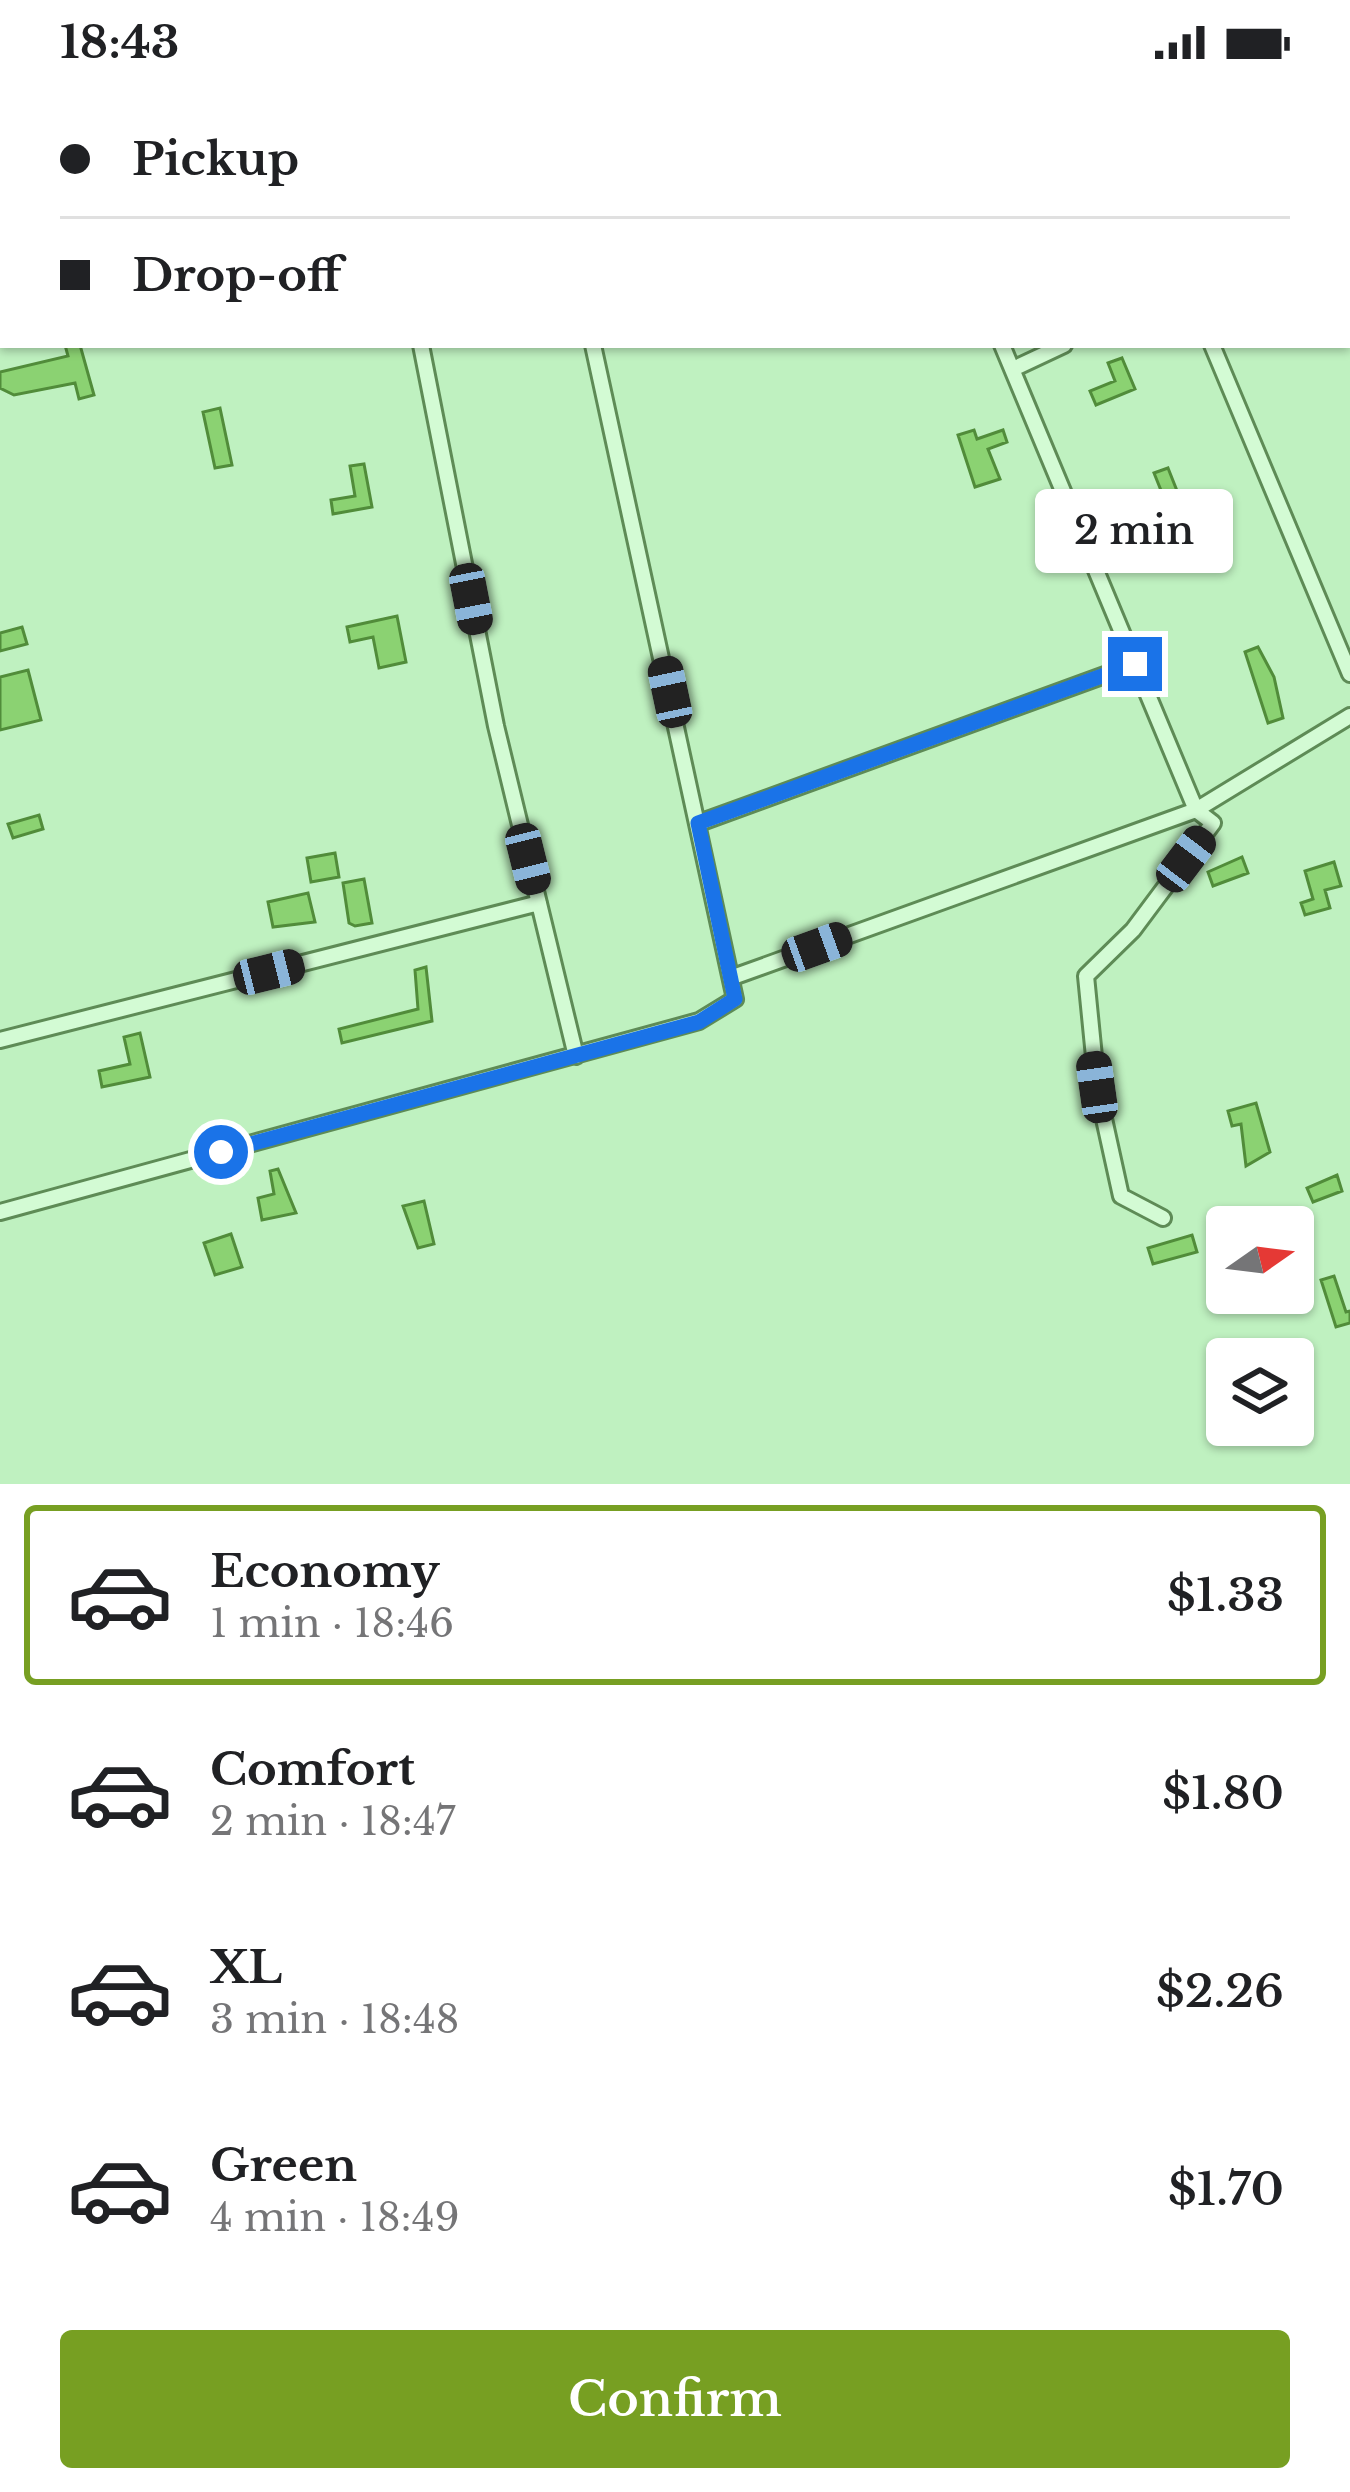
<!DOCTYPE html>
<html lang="en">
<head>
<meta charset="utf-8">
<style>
  body { margin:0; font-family:"Libre Baskerville",serif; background:#f2f2f2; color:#202124; height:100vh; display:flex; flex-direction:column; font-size:45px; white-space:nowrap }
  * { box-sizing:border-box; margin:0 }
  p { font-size:39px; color:#757577 }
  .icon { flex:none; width:66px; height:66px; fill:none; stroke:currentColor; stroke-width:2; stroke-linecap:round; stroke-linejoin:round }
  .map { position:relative; height:1400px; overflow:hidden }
  .side { display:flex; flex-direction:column; background:#fff; flex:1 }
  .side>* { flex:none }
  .guide { position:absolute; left:0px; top:0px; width:1350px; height:264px; box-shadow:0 3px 9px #0004; display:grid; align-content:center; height:264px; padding:0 60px; background:#fff }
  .needle { width:78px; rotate:76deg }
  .controls { position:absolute; left:1206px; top:1122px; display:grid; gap:24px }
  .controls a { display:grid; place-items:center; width:108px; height:108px; border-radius:12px; background:#fff; box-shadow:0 3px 9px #0004; font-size:60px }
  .end { position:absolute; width:54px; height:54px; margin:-27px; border:15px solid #1a73e8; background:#fff; box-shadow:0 0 0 6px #fff }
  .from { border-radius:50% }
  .bubble { position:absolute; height:84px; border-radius:12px; background:#fff; box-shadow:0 3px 9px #0004; font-size:39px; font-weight:600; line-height:84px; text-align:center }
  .car { position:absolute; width:36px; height:72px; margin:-36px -18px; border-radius:15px; box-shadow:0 0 9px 3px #0007; background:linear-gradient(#222 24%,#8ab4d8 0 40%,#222 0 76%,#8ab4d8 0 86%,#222 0) }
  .guide b { display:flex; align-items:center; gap:42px; height:114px; font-size:45px }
  .guide b+b { border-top:3px solid #e0e0e0 }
  .guide i { width:30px; height:30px; background:#202124 }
  ul { padding:21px 0 0; list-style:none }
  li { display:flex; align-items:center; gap:36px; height:180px; margin:0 24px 18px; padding:0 36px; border:6px solid transparent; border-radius:12px }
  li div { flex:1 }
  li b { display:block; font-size:45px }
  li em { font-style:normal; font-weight:600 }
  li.selected { border-color:#779f22 }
  li>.icon { width:108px; height:108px; stroke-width:1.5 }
  .action { display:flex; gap:24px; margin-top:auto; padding:24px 60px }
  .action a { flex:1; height:138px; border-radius:12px; background:#779f22; color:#fff; font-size:48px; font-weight:600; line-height:138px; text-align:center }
  .status { display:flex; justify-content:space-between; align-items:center; height:84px; padding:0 60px; background:#fff; direction:ltr }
  .status svg { height:33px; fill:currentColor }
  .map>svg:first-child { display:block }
  .building { fill:#8bd272; stroke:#518c3a; stroke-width:3 }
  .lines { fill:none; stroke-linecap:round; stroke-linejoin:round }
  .street-casing { stroke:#5e8b56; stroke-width:20 }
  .secondary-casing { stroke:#426d39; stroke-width:24 }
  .street { stroke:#d3fbd4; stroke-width:14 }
  .secondary { stroke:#d3fbd4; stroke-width:18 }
  .route { stroke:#1a73e8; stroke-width:15 }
</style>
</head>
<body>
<div class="status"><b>18:43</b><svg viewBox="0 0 49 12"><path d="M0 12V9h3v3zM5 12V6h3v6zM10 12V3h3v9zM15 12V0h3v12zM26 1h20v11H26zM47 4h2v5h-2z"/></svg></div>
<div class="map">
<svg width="1350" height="1400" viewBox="0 0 1350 1400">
  <rect width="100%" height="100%" fill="#bff1c0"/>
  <path class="building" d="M65,261H80L94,311L79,315L75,299L14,311L0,304V288L68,272Z
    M1122,274L1135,305L1096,321L1090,307L1115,297L1108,279Z
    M220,324L232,381L215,384L203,328Z
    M974,346L977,355L1003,346L1007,358L988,365L1000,395L975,403L958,351Z
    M364,380L372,423L333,430L331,416L355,412L350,382Z
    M1168,384L1181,417L1134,435L1128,422L1162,409L1154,389Z
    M397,532L406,578L379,584L373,553L350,558L347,543Z
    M22,543L27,560L0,567V549Z
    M1258,563L1274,593L1283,634L1268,639L1245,568Z
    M28,586L41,636L0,646V593Z
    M39,731L43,745L13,754L8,740Z
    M335,769L339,793L311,798L307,774Z
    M1242,773L1248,789L1213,802L1208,788Z
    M1334,778L1341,802L1325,806L1330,824L1305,831L1301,819L1313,815L1305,787Z
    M364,795L372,839L355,842L349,839L343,799Z
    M308,809L315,838L273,843L268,818Z
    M426,883L432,937L342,959L339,945L418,925L415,886Z
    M140,949L150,993L102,1003L99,987L130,980L124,953Z
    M1256,1019L1270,1068L1246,1082L1241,1040L1232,1042L1228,1027Z
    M278,1085L296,1129L262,1136L258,1114L274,1110L270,1087Z
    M1337,1091L1342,1107L1313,1118L1307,1104Z
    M424,1117L434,1160L418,1164L403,1122Z
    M231,1150L242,1183L215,1191L204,1159Z
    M1192,1151L1197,1168L1153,1180L1148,1164Z
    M1334,1192L1346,1228L1350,1227V1239L1336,1243L1321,1196Z"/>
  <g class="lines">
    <g class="street-casing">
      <path id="street" d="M293,0L294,3
        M886,0L887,3
        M1100,0L1101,3
        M421,261L496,642L576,972
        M1002,261L1196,726L1213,739L1133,846L1086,892L1097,1003L1121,1112L1163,1134
        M1212,261L1350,590
        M1013,285L1064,261
        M699,739L1135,580
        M733,893L1196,726L1350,632
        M0,956L539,819
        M0,1128L699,937L735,915L593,261"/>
    </g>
    <g class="secondary-casing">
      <path id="secondary" d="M667,3L673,0
        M0,196H3"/>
    </g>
    <use href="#street" class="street"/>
    <use href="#secondary" class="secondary"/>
  </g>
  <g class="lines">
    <path class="route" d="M221,1068L699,938L735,915L698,739L1135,580"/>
  </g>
</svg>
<div class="controls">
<a><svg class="needle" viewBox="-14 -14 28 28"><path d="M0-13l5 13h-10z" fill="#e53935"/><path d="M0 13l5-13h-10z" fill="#757577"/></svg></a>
<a><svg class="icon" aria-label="layers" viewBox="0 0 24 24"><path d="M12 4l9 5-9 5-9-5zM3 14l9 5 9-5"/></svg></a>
</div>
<i class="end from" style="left:221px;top:1068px"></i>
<i class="end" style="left:1135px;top:580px"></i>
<div class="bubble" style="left:1035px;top:405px;width:198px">2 min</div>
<i class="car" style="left:471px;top:515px;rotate:169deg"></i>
<i class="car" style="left:670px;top:608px;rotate:348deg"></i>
<i class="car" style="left:528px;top:775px;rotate:166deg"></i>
<i class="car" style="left:1186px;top:775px;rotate:37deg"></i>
<i class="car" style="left:817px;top:863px;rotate:70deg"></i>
<i class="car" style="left:269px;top:888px;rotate:76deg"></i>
<i class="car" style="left:1097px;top:1003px;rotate:352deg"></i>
<div class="guide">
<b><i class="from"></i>Pickup</b>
<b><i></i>Drop-off</b>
</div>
</div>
<section class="side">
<ul>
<li class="selected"><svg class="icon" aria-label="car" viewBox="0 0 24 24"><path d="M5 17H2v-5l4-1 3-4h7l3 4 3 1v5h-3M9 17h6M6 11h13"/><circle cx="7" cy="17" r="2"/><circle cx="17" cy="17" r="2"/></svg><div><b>Economy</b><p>1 min · 18:46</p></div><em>$1.33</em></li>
<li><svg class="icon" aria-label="car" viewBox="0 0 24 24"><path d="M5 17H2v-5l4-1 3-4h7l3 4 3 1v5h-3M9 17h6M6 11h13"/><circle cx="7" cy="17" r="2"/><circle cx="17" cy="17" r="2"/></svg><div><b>Comfort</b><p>2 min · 18:47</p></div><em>$1.80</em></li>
<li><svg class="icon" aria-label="car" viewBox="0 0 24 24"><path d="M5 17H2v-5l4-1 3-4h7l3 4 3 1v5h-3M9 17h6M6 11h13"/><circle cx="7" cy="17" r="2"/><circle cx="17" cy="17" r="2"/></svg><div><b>XL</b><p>3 min · 18:48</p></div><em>$2.26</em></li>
<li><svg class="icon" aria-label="car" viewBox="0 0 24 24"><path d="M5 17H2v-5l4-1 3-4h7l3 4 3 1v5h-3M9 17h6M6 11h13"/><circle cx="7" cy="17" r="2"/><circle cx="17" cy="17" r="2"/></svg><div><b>Green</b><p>4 min · 18:49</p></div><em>$1.70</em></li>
</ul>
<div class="action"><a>Confirm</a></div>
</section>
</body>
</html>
